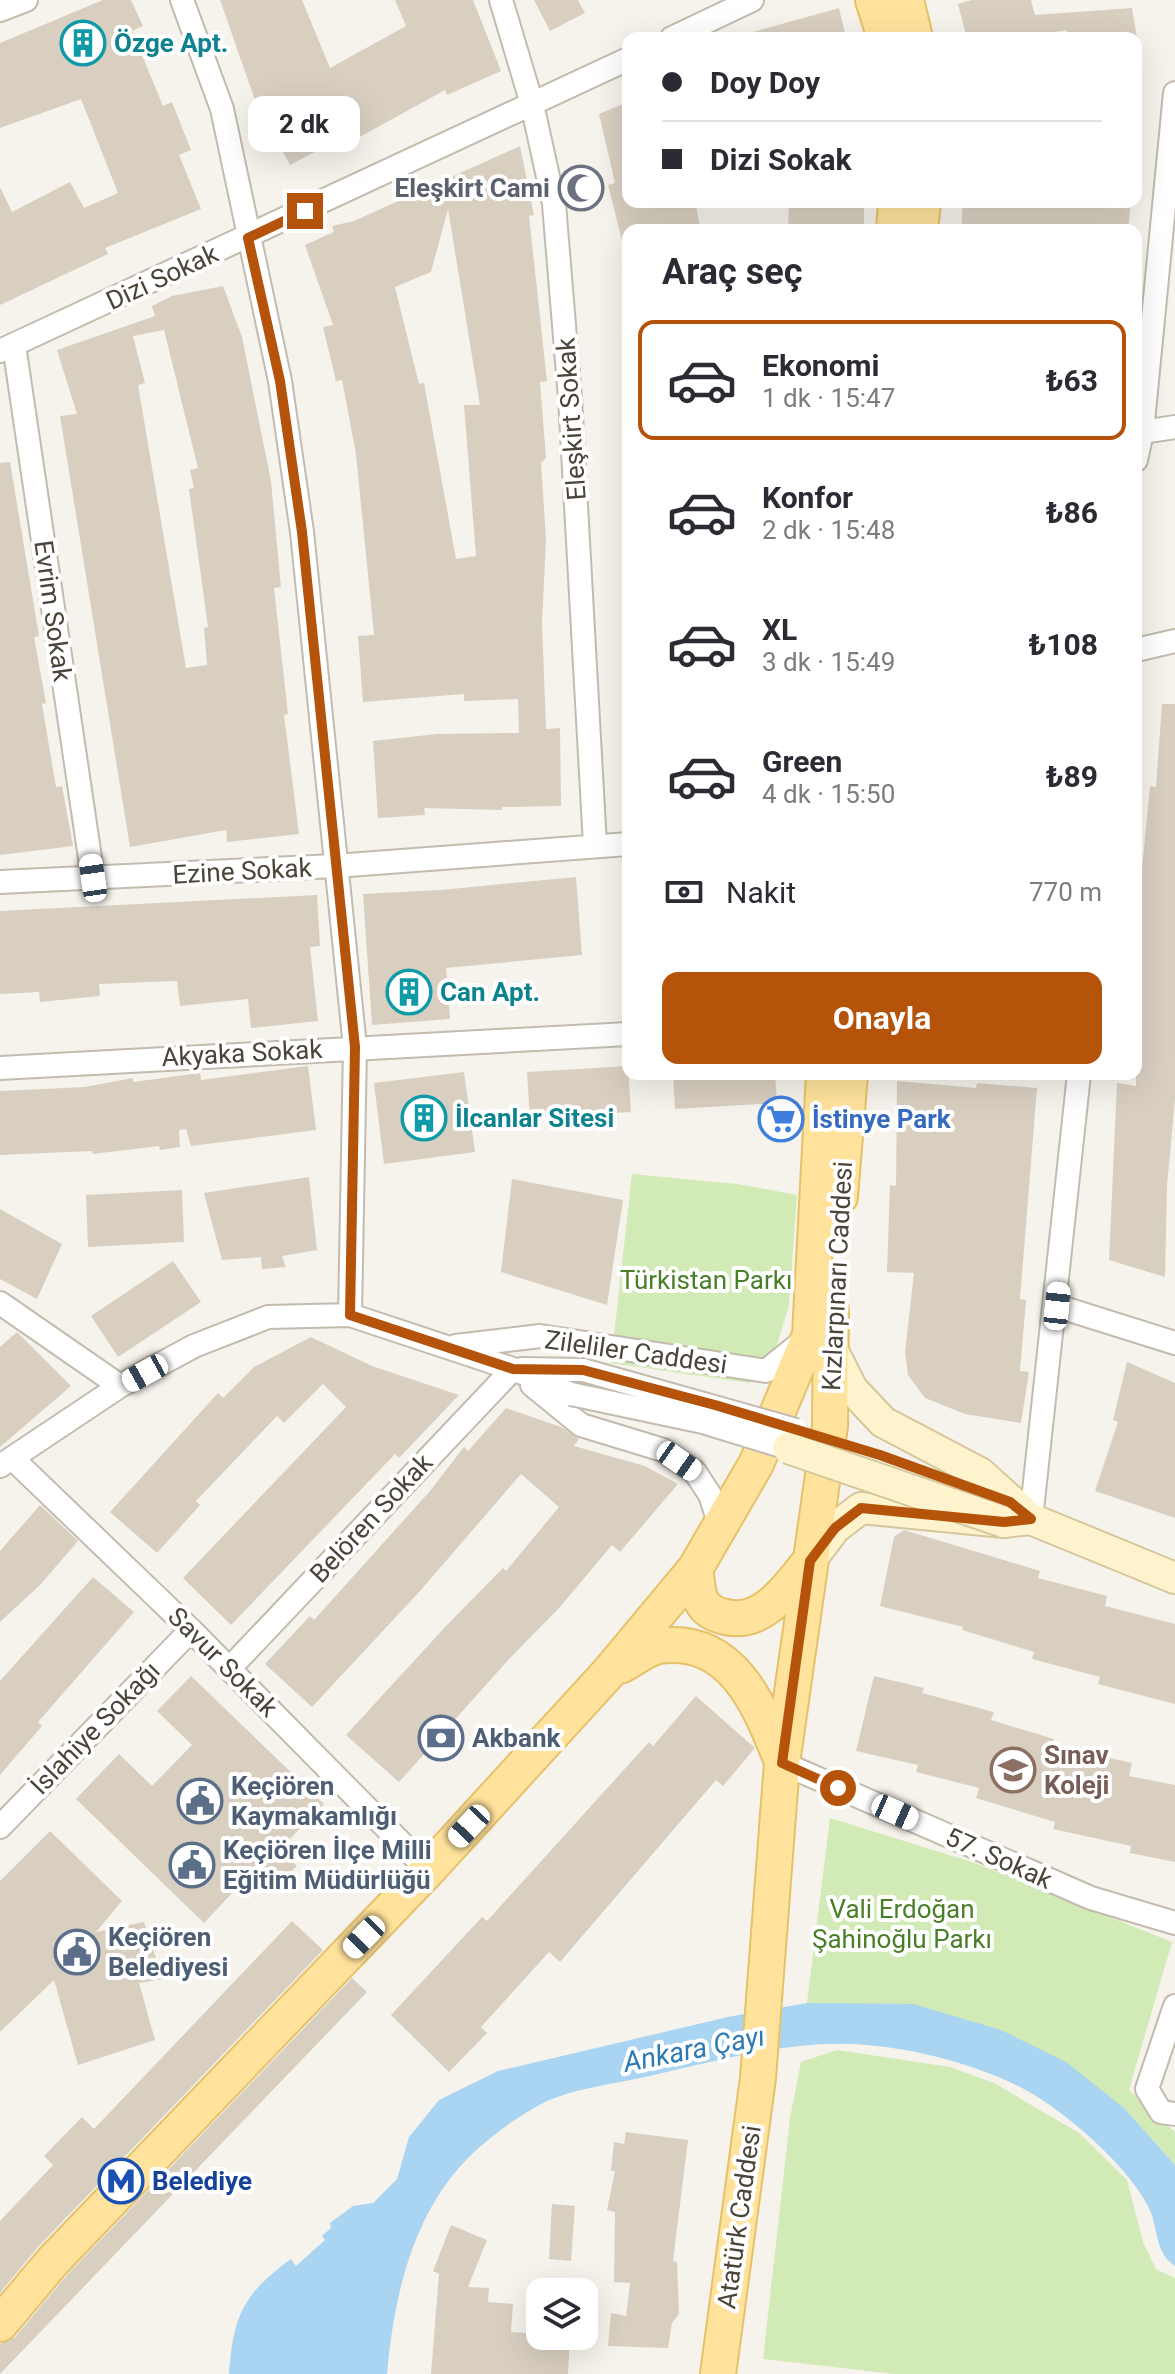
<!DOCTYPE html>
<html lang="tr">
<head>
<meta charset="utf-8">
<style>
  body { margin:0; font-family:Roboto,sans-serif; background:#f2f2f3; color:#2b2b33; height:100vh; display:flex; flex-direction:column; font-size:30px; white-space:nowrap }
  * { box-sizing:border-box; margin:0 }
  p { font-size:26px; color:#7c7c81 }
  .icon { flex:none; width:44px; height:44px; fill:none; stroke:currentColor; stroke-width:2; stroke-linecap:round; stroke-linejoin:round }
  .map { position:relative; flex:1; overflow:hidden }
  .sheet { position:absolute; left:622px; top:224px; width:520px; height:856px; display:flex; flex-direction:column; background:#fff; border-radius:16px; box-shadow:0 8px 32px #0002 }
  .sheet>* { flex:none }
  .hud { position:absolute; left:622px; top:32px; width:520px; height:176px; border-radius:16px; box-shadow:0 8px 32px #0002; display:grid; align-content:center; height:176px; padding:0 40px; background:#fff }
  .controls { position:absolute; left:526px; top:2278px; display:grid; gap:16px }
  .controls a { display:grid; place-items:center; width:72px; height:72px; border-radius:16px; background:#fff; box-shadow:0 8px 32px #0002; font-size:40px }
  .end { position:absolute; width:36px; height:36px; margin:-18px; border:10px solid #b45309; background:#fff; box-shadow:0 0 0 4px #fff }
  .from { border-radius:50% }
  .bubble { position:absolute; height:56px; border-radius:16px; background:#fff; box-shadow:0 8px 32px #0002; font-size:26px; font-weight:700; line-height:56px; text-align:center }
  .car { position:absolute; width:24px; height:48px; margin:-24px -12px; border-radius:10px; box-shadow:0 0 6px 2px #0007; background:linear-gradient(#fff 24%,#345 0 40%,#fff 0 76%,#345 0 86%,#fff 0) }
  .hud b { display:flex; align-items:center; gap:28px; height:76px; font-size:30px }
  .hud b+b { border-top:2px solid #e1e1e2 }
  .hud i { width:20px; height:20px; background:#2b2b33 }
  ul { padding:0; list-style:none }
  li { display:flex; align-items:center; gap:24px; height:120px; margin:0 16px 12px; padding:0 24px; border:4px solid transparent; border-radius:16px }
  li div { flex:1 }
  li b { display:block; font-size:30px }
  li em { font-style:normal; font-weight:700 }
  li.selected { border-color:#b45309 }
  li>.icon { width:72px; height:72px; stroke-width:1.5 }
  h2 { padding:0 40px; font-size:36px; line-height:96px }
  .pay { display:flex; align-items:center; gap:20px; height:88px; padding:0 40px; font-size:30px }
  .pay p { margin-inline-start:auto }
  .action { display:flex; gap:16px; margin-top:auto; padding:16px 40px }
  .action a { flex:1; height:92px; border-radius:16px; background:#b45309; color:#fff; font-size:32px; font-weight:700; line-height:92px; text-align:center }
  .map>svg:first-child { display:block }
  .green { fill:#d2eab5 }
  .water { fill:#a9d4f2 }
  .building { fill:#d8cfc1; fill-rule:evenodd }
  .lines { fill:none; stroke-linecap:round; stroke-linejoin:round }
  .minor-casing { stroke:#c2bbae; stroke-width:26 }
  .secondary-casing { stroke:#d6c79b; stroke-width:34 }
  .primary-casing { stroke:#e6c16a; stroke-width:38 }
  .minor { stroke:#fff; stroke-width:22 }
  .secondary { stroke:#fff3cd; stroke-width:30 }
  .primary { stroke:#ffe39c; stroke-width:34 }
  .minor-bridge-casing { stroke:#c2bbae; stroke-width:26; stroke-linecap:butt }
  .secondary-bridge-casing { stroke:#d6c79b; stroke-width:34; stroke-linecap:butt }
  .minor-bridge { stroke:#fff; stroke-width:22 }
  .secondary-bridge { stroke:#fff3cd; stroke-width:30 }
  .route { stroke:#b45309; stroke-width:10 }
  .labels { text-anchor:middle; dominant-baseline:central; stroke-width:8; stroke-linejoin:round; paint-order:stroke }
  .culture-label { font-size:26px; font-weight:bold; fill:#0d838f; stroke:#fff; text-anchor:start }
  .worship-label { font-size:26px; font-weight:bold; fill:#5b616d; stroke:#fff; text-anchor:end }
  .street-label { font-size:26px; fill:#4b4439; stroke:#fff }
  .shop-label { font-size:26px; font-weight:bold; fill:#366cbe; stroke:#fff; text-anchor:start }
  .park-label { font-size:26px; fill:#4a7f2a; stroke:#fff }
  .service-label { font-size:26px; font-weight:bold; fill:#4e5e75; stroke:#fff; text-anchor:start }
  .education-label { font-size:26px; font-weight:bold; fill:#785e54; stroke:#fff; text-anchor:start }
  .transit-label { font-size:26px; font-weight:bold; fill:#164399; stroke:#fff; text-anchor:start }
  .water-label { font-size:28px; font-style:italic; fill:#2e7ab2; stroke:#fff }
</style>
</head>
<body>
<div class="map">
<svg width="1175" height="2374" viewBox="0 0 1175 2374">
  <rect width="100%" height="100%" fill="#f6f3ec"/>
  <path class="green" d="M632,1174L737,1184L797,1195L789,1306L775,1351L749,1383L611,1363Z
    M830,1818L975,1863L1172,1942L1129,2090L1175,2132V2165L1124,2108L807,2003Z
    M837,2050L950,2067L994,2083L1079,2133L1127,2180L1143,2242L1156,2269L1175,2278V2374H895L763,2359L790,2118L801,2062Z"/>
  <path class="water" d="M807,2003L913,2004L1001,2030L1066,2062L1124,2108L1175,2165V2266C1154,2252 1159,2229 1149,2208C1128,2165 1061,2107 1018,2086C974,2064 916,2049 867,2045C793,2038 712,2062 640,2078C608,2085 571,2089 541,2104C517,2117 492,2135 472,2154C413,2211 394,2295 387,2374H229C233,2316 243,2294 291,2259L296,2266L325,2240L322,2236L331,2228L330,2223L353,2206L373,2203L397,2179L409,2137L439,2100L498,2071L728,2017Z"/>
  <path class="building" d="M103,0H131L143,26L132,31L163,106L172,102L191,150L179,155L201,209L105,248L108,254L0,305V187L12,212L70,182L84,208L118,193L81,99L0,128V43Z
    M220,0H302L330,68L406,26L395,0H473L501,71L447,95L445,90L356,139L352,132L290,165L256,103Z
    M534,0H578L585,13L550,31Z
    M972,0H1031L1035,15L1132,8L1137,38H1068L1067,30L1016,38H967L958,4Z
    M839,8L846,38H750L749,33Z
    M628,102V202H695L701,230H628V240L622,241L608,185L615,183L599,114Z
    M520,146L534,215L529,216L547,381L540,382L546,458L541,463L546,540L542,622L546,729L560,728L561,806L502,807V810L424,808L425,815L378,818L373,741L437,734L519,733L518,699L464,701V694L363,702L358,636L374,635L356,454L342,380L336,381L323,327L333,325L305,245L334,232L332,226L354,221ZM448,209L480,405H464L476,556L456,559L424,383L419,384L395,287L431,272Z
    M789,202H864V230H788Z
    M963,202H1131L1128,230L961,229Z
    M223,286L242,337L271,481L281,587L274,588L288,714L284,715L299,834L227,842L226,830L130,847L60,416L77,414L57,350L155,316L152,306L172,296ZM164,330L198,468L190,470L194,488L189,489L208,627L204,628L207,665L186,668L138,385L145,383L133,336Z
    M10,462L39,636L34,637L46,703L42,704L56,787L62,786L73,846L0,855V463Z
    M1162,704H1175V1100L1167,1186L1165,1277L1109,1260L1117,1083L1136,1086V898L1138,879H1141L1150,786L1156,787Z
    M576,877L582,955L446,968L450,1019L372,1025L363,894L441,890Z
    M317,895L320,946L310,947L318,1021L251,1028L248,999L180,1006L177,981L99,984L100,996L40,1002L39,992L0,994V911Z
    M308,1066L316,1130L191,1146L186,1129L179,1130L180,1147L160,1150L159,1146L93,1154L92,1151L0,1155V1091L85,1087L133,1078V1082L200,1073L201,1080Z
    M628,1066L631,1112L530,1118L527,1072Z
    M464,1072L475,1152L384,1164L374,1083Z
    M673,1074H775L777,1103L675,1109Z
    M897,1081L976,1088L977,1083L1037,1088L1020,1299L1026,1300L1020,1371L1029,1372L1021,1423L965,1414L925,1398L908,1375L905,1352L914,1273L887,1272L890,1185L896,1186Z
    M309,1177L317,1250L282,1256L286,1267L262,1269L261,1257L222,1260L204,1193Z
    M512,1179L623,1200L607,1305L501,1272Z
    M182,1190L184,1242L88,1247L86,1195Z
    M0,1209L62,1244L37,1299L0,1279Z
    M173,1261L201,1302L118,1357L91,1316Z
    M17,1332L71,1386L0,1447V1347Z
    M311,1337L372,1366L459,1395L399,1458L395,1454L231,1625L183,1578L346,1407L323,1384L284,1423L277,1416L196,1501L200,1505L157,1553L110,1512L218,1393L223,1398L254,1367Z
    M1127,1362L1175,1383V1518L1095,1491L1118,1422L1113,1420Z
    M506,1408L561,1427L579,1439L574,1446L645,1466L678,1484L620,1552L612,1545L560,1607L511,1657L399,1782L346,1735L447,1625L503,1568L506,1571L559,1507L521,1474L420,1591L312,1707L265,1664L310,1616L314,1620L430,1491L464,1447L468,1451Z
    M40,1505L78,1541L40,1585L0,1622V1551Z
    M904,1530L1040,1571L1038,1578L1107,1596L1105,1606L1175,1624V1704L1098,1684L1100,1677L1032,1659L1034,1652L962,1630L963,1627L880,1606L894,1537Z
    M93,1577L134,1612L38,1722L42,1726L0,1775V1681Z
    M191,1676L324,1804L280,1849L297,1866L270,1893L250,1874L204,1923L76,1799L119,1754L152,1786L192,1745L157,1711Z
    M874,1676L924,1688L922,1693L994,1712L991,1720L1054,1739L1052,1745L1132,1763L1129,1776L1175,1785V1862L1130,1853L1131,1846L1053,1829L1055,1822L976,1798L979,1788L916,1772L918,1765L856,1751Z
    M696,1696L755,1748L723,1786L716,1780L560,1962L549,1952L481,2027L487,2033L449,2072L391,2015L482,1917L487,1921L649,1742L653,1746Z
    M50,1831L122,1901L96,1932L144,1922L163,1979L139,1983L155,2040L78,2065L54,1980L0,2032V1881Z
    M292,1921L323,1950L38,2247L0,2293V2221L53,2165L44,2156L82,2117L94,2129Z
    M352,1978L367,1992L0,2374V2344L15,2337L68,2274Z
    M626,2132L688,2140L673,2261L677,2262L679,2314L672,2323L668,2348L608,2346L611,2313L626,2316L630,2283L614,2282L615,2212L607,2210L615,2171H611L614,2142L624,2144Z
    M552,2204L575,2206L571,2261L549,2259Z
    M451,2225L487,2240L468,2287L489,2288L488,2302L513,2304L511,2332L570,2336L568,2374H431L439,2274L433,2271Z"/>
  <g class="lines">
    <g class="minor-casing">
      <path id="minor" d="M182,0L222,109L280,381L302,532L355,1047L350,1315
        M501,0L532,104L554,204L570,398L595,845
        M0,10L26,0
        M672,38L752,0
        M14,345L93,878
        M0,351L628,59
        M1142,432L1175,427
        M1136,460L1142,432L1175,93
        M1136,650L1175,641
        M0,882L335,866L628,844
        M0,1068L628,1034
        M0,1303L120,1386
        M1057,1306L1175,1343
        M456,1346L540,1336L766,1371L803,1341
        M522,1369L583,1370
        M532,1385L581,1425L663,1450L695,1472L710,1495L720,1525
        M12,1458L191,1630L428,1870
        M0,1466L120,1386L194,1346L268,1317L350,1315L513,1369L571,1394
        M1031,1519L1079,1074
        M230,1668L513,1369
        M782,1763L1091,1898L1175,1923
        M0,1827L191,1630
        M1175,2006L1147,2089L1161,2112L1175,2114"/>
    </g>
    <g class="secondary-casing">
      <path id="secondary" d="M829,1343L852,1389L883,1422L980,1473L1031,1519
        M810,1561L835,1528L861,1508L1004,1522L1031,1519L1175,1578"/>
    </g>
    <g class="primary-casing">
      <path id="primary" d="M873,0L885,38
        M906,0L915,38
        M894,230L896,202
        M920,230L923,202
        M840,1197L850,1074
        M695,1569C697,1578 697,1592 701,1600C706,1611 716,1615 726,1617C763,1626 790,1586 810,1561
        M620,1666C632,1660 647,1648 659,1646C732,1636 759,1704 781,1759
        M0,2324L53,2261L428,1870L610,1671L695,1569L756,1464L810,1335L824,1074
        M718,2374L758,2078L782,1763L830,1426L831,1310"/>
    </g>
    <use href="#minor" class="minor"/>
    <use href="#secondary" class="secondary"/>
    <use href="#primary" class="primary"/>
    <g class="minor-bridge-casing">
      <path id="minor-bridge" d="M583,1370L796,1430
        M571,1394L703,1422L788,1448"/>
    </g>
    <g class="secondary-bridge-casing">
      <path id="secondary-bridge" d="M788,1448L1004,1522"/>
    </g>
    <use href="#minor-bridge" class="minor-bridge"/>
    <use href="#secondary-bridge" class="secondary-bridge"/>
  </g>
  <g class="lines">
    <path class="route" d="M305,211L248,238L280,381L302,532L355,1047L350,1315L513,1369L583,1370L715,1405L880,1455L1010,1502L1031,1519L1004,1522L861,1508L835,1528L810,1561L782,1763L838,1788"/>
  </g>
  <defs>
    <g id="building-ring" transform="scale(2.3)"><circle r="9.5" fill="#fff" stroke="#0f9aa8" stroke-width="1.5"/><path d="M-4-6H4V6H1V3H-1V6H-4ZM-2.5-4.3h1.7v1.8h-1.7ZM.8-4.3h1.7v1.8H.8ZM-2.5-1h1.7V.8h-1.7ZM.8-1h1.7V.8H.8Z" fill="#0f9aa8"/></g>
    <g id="mosque-ring" transform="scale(2.3)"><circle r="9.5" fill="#fff" stroke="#6b7280" stroke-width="1.5"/><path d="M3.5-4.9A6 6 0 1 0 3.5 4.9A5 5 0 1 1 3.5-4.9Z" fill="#6b7280"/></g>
    <g id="supermarket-ring" transform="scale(2.3)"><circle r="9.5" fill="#fff" stroke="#3f7fe0" stroke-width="1.5"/><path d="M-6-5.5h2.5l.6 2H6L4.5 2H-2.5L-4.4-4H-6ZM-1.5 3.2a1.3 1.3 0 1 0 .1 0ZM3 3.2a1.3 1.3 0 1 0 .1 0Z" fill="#3f7fe0"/></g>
    <g id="bank-ring" transform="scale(2.3)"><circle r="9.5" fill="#fff" stroke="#5c6f8a" stroke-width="1.5"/><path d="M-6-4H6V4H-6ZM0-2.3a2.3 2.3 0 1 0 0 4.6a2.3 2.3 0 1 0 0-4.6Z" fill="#5c6f8a"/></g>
    <g id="school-ring" transform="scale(2.3)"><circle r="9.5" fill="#fff" stroke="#8d6e63" stroke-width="1.5"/><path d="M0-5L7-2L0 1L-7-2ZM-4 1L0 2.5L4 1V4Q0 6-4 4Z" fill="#8d6e63"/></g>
    <g id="civic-ring" transform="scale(2.3)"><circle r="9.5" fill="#fff" stroke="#5c6f8a" stroke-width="1.5"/><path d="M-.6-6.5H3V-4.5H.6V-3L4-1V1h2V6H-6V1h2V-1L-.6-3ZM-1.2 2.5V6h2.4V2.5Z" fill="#5c6f8a"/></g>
    <g id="metro-ring" transform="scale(2.3)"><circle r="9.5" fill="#fff" stroke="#1a4fb4" stroke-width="1.5"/><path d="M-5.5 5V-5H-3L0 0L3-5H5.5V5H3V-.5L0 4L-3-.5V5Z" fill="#1a4fb4"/></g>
  </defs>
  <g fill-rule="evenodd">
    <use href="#building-ring" x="83" y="43"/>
    <use href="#mosque-ring" x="581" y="188"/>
    <use href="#building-ring" x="409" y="992"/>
    <use href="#building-ring" x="424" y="1118"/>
    <use href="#supermarket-ring" x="781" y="1119"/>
    <use href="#bank-ring" x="441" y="1738"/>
    <use href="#school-ring" x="1013" y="1770"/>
    <use href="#civic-ring" x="200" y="1801"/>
    <use href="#civic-ring" x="192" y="1865"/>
    <use href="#civic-ring" x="77" y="1952"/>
    <use href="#metro-ring" x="121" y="2181"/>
  </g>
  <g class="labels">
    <g class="culture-label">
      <text x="114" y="43">Özge Apt.</text>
      <text x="440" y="992">Can Apt.</text>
      <text x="455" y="1118">İlcanlar Sitesi</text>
    </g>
    <g class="worship-label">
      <text x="550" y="188">Eleşkirt Cami</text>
    </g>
    <g class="street-label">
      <text transform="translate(162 277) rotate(-25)">Dizi Sokak</text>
      <text transform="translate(571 419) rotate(-94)">Eleşkirt Sokak</text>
      <text transform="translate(53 611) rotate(82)">Evrim Sokak</text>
      <text transform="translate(242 871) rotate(-3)">Ezine Sokak</text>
      <text transform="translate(242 1053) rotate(-3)">Akyaka Sokak</text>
      <text transform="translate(837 1276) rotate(-87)">Kızlarpınarı Caddesi</text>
      <text transform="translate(636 1352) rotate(8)">Zileliler Caddesi</text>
      <text transform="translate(371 1518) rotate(-47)">Belören Sokak</text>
      <text transform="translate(223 1662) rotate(45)">Savur Sokak</text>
      <text transform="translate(95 1728) rotate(-46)">İslahiye Sokağı</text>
      <text transform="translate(999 1858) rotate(24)">57. Sokak</text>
      <text transform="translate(739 2217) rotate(-82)">Atatürk Caddesi</text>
    </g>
    <g class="shop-label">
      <text x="812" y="1119">İstinye Park</text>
    </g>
    <g class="park-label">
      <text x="706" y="1280">Türkistan Parkı</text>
      <text x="902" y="1909">Vali Erdoğan<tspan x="902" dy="30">Şahinoğlu Parkı</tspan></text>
    </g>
    <g class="service-label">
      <text x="472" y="1738">Akbank</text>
      <text x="231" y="1786">Keçiören<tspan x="231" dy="30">Kaymakamlığı</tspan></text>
      <text x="223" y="1850">Keçiören İlçe Milli<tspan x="223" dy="30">Eğitim Müdürlüğü</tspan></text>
      <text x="108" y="1937">Keçiören<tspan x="108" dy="30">Belediyesi</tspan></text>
    </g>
    <g class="education-label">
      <text x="1044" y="1755">Sınav<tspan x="1044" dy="30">Koleji</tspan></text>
    </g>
    <g class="transit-label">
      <text x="152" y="2181">Belediye</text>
    </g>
    <g class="water-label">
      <text transform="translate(694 2049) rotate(-11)">Ankara Çayı</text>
    </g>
  </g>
</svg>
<div class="controls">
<a><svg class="icon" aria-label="layers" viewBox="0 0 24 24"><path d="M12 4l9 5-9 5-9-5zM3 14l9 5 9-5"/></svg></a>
</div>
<i class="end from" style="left:838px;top:1788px"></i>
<i class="end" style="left:305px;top:211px"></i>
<div class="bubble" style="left:248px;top:96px;width:112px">2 dk</div>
<i class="car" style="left:93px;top:878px;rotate:352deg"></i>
<i class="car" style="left:1057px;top:1306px;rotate:6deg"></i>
<i class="car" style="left:145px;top:1373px;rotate:241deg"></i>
<i class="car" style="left:679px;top:1461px;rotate:125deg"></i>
<i class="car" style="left:895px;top:1812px;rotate:114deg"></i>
<i class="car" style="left:469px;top:1826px;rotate:223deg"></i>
<i class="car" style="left:364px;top:1937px;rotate:224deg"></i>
<div class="hud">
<b><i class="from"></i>Doy Doy</b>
<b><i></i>Dizi Sokak</b>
</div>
<section class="sheet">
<h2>Araç seç</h2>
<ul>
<li class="selected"><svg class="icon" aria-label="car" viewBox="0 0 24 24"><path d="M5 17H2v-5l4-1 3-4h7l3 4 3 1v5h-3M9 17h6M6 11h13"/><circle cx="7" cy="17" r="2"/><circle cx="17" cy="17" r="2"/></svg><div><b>Ekonomi</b><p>1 dk · 15:47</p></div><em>₺63</em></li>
<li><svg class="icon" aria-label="car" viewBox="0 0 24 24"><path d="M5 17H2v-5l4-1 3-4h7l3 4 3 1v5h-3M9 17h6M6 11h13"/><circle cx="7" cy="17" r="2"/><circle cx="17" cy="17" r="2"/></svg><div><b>Konfor</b><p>2 dk · 15:48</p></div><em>₺86</em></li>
<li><svg class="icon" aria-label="car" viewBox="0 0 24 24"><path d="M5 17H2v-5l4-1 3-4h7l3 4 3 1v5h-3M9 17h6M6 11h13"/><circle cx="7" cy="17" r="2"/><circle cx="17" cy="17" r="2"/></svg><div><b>XL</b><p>3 dk · 15:49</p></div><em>₺108</em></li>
<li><svg class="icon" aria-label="car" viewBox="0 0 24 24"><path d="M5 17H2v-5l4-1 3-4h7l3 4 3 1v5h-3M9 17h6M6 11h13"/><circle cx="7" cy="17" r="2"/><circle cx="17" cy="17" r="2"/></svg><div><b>Green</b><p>4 dk · 15:50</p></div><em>₺89</em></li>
</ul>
<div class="pay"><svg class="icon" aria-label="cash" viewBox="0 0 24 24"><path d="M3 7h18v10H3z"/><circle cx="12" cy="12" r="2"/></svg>Nakit<p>770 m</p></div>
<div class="action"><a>Onayla</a></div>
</section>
</div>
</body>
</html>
